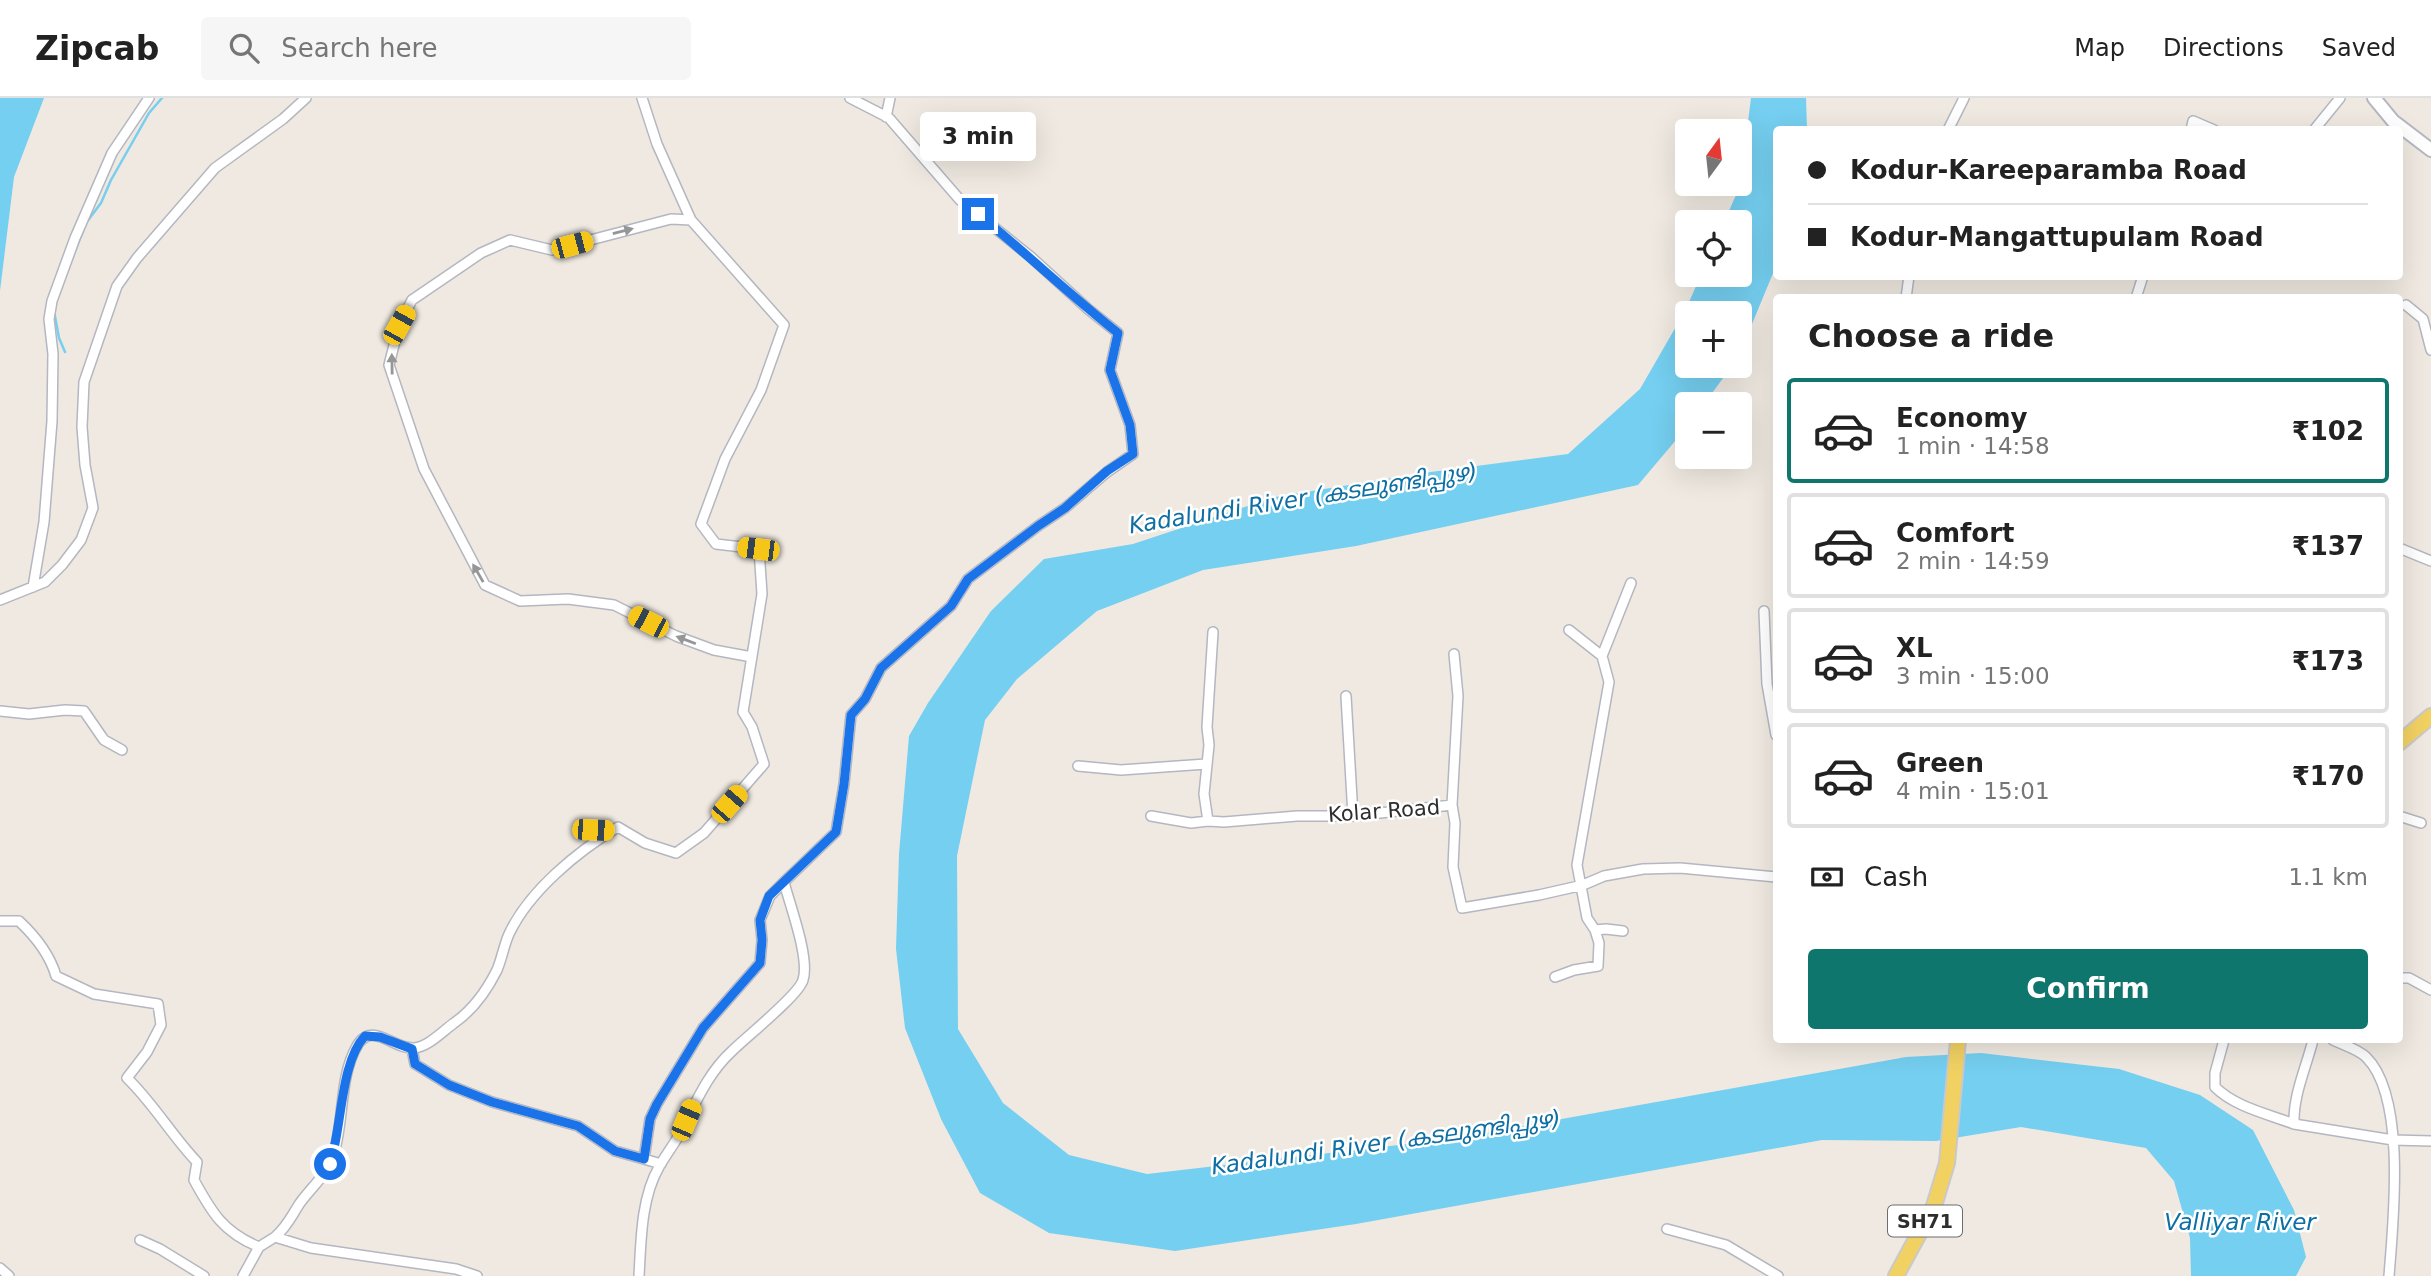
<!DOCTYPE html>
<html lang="en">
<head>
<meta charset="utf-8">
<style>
  body { margin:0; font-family:"DejaVu Sans","Noto Sans Malayalam",sans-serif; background:#f6f6f6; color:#222; height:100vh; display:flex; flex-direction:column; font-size:26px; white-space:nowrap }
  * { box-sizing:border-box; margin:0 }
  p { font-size:23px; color:#767676 }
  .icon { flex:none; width:38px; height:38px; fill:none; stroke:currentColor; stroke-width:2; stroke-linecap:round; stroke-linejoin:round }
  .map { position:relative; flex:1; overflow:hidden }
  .side { position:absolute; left:1773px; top:196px; width:630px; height:749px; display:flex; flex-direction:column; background:#fff; border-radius:7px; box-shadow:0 7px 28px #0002 }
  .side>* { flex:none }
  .banner { position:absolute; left:1773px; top:28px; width:630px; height:154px; border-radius:7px; box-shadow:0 7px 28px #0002; display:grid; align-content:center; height:154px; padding:0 35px; background:#fff }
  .needle { width:46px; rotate:15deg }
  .controls { position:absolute; left:1675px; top:21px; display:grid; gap:14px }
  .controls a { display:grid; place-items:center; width:77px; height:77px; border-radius:7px; background:#fff; box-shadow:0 7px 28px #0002; font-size:35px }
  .end { position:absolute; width:32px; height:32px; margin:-16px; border:9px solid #1a73e8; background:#fff; box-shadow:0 0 0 4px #fff }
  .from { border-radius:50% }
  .bubble { position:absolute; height:49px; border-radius:7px; background:#fff; box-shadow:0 7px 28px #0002; font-size:23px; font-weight:700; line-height:49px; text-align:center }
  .car { position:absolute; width:21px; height:42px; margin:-21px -10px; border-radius:9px; box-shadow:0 0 5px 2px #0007; background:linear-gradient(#f5c518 24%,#345 0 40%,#f5c518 0 76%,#345 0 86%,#f5c518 0) }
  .banner b { display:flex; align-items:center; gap:24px; height:66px; font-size:26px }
  .banner b+b { border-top:2px solid #e0e0e0 }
  .banner i { width:18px; height:18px; background:#222 }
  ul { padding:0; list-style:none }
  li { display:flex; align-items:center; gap:21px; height:105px; margin:0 14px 10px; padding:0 21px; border:4px solid #e0e0e0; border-radius:7px }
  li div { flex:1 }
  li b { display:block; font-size:26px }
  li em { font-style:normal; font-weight:700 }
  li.active { border-color:#0f766e }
  li>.icon { width:63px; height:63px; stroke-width:1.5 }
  h2 { padding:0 35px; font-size:32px; line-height:84px }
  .pay { display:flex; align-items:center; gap:18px; height:77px; padding:0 35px; font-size:26px }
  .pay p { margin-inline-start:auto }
  .primary-button { display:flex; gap:14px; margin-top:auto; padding:14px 35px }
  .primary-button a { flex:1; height:80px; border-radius:7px; background:#0f766e; color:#fff; font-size:28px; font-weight:700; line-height:80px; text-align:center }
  header { display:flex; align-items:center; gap:42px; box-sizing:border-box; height:98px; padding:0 35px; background:#fff; border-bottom:2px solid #e0e0e0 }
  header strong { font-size:33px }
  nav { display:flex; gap:38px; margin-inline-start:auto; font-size:24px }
  .search { width:490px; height:63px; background:#f6f6f6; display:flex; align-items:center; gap:18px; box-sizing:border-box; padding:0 24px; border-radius:7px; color:#767676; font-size:26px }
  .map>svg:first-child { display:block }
  .water { fill:#75cff0 }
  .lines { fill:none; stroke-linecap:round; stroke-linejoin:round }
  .stream { stroke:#75cff0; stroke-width:2.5 }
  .street-casing { stroke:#b4b7c1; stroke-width:12 }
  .secondary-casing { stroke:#b4b7c1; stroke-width:16 }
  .primary-casing { stroke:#c9c9c9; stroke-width:18 }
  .street { stroke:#fff; stroke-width:9 }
  .secondary { stroke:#fff; stroke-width:12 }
  .primary { stroke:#f2d163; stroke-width:14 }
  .oneway { fill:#969696 }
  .route { stroke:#1a73e8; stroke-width:9 }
  .labels { text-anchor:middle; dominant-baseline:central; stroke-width:5; stroke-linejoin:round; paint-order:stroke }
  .shield { fill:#fff; stroke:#6d6d6d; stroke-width:2 }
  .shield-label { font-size:19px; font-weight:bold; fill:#2e2e2e }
  .street-label { font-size:21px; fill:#2e2e2e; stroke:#fff }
  .water-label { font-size:23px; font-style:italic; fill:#0d6fa3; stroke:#fff }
</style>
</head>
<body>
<header>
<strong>Zipcab</strong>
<div class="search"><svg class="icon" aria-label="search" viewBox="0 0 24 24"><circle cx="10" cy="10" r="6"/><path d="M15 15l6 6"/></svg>Search here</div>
<nav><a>Map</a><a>Directions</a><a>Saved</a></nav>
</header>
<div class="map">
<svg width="2431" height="1178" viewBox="0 0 2431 1178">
  <rect width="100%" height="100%" fill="#efe9e1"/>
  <path class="water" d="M0,0H44L14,79L0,193Z
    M1751,0H1806L1807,31L1776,32V168L1740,255V215H1687V268H1732L1704,306H1687V329L1638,387L1356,448L1203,472L1097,513L1017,581L985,622L957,758L958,931L1003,1005L1069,1057L1147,1076L1451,1041L1906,959L1981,955L2119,971L2200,997L2253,1032L2294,1112L2306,1159L2296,1178H2191L2190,1140L2174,1083L2146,1050L2021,1029L1936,1043L1822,1042L1356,1126L1175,1153L1049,1135L980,1095L941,1021L905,930L896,851L899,756L909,638L928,605L991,513L1044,461L1133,446L1275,399L1423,375L1568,356L1640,291L1685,213L1701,177H1740V124H1724L1736,97L1737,86H1740Z"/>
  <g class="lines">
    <path class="stream" d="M63,184L86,125L101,105L111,82L149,15L162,0
      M54,213L59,240L65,254"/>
    <g class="street-casing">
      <path id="street" d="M886,19L890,0
        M1948,32L1964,0
        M2191,32L2193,23L2214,32
        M2314,32L2340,0
        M691,122L671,121L552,152L510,142L481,155L412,202L399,227L389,267L424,371L485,487L520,503L568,501L614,507L676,538L714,552L752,559
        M1906,200L1909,178
        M2136,200L2143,178
        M2406,207L2423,221L2431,252
        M2399,450L2431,463
        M33,489L44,424L52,323L53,256L49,221L52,203L75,140L112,55L149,0
        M0,502L45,484L62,467L81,442L93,410L85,367L82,329L84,284L117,188L137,160L215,70L283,21L306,0
        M1764,513L1767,586L1776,637
        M1213,534L1207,629L1209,647L1204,696L1208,723L1224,724L1297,718H1353L1452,707L1455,725L1453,769L1462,810L1539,797L1583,787L1604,778L1643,771L1680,770L1776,779
        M1602,558L1631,485
        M1346,598L1353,718
        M0,613L29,616L65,612L84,613L104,642L122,652
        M1078,668L1121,672L1206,666
        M1452,707L1458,598L1454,556
        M1151,718L1191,725L1208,723
        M2399,718L2421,725
        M593,732H612
        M0,823H19C35,838 50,857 56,878L94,896L158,906L161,927L147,954L127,980C154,1006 172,1038 197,1064L194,1082C212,1115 223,1134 259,1149L275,1139
        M1595,832L1606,831L1623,833
        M1555,879L1574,872L1598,868L1599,845L1595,832L1587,820L1577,767L1609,584L1602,558L1569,532
        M2399,880H2409L2431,892
        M2224,942L2215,975V989C2235,1009 2268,1016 2294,1026
        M2313,942C2306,970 2293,997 2294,1026L2393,1042L2431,1043
        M2333,942C2343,947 2358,951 2366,959C2407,999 2393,1125 2389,1178
        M412,951L415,966L449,987L492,1004L578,1028L615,1053L644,1061
        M661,1066L644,1061L650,1021L657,1006L703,930L760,865L762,842L760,822L770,798L784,784
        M1667,1131L1726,1147L1778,1178
        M140,1142L160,1151L204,1178
        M0,1170L9,1178
        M243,1178L259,1149
        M477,1178L456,1171L311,1150L275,1139C287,1129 292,1117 300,1105C310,1091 326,1077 332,1062C345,1026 338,981 357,948C372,922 394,952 414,950C428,949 443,933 454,925C473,912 487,892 497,872C502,860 504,847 509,836C529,793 578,753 618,729L645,745L676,755L704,735L764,666L752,629L743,614L762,496L759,451L716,446L701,426L725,361L761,292L784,227L691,122L657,46L642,0
        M639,1178C641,1143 641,1100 659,1069C665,1058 673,1048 679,1037C695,1007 706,977 732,953C746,939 799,897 803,882C810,860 790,808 784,784L836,734L844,686L851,617L865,601L881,570L951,508L968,481L1038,428L1065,410L1107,374L1133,356L1130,327L1110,272L1118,235L1088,211L1031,159L960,102L889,20L850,0"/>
    </g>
    <g class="secondary-casing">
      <path id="secondary" d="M2374,0L2393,23L2431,52"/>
    </g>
    <g class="primary-casing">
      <path id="primary" d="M2399,645L2431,618
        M1896,1178L1934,1108L1947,1065L1958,942"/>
    </g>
    <use href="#street" class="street"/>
    <use href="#secondary" class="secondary"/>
    <use href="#primary" class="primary"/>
  </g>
  <defs><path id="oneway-solid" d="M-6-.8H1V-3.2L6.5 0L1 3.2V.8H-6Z" transform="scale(1.75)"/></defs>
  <g class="oneway">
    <use href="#oneway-solid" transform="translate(623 133) rotate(-14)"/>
    <use href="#oneway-solid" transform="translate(392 266) rotate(-91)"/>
    <use href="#oneway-solid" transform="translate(478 475) rotate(-120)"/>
    <use href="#oneway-solid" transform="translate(686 542) rotate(-159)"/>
  </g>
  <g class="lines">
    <path class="route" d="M330,1066C342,1031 340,964 365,938L380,939L412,951L415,966L449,987L492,1004L578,1028L615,1053L644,1061L650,1021L657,1006L703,930L760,865L762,842L760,822L769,798L836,734L844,686L851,617L865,601L881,570L951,508L968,481L1038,428L1065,410L1107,373L1133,356L1130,327L1110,272L1118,235C1070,197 1026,155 978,116"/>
  </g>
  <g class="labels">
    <rect class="shield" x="1888" y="1107.5" width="74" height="31" rx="5"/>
    <g class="shield-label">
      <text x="1925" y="1123">SH71</text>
    </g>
    <g class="street-label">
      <text transform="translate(1384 713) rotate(-4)">Kolar Road</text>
    </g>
    <g class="water-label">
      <text transform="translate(1303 400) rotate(-9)">Kadalundi River (കടലുണ്ടിപ്പുഴ)</text>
      <text transform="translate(1386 1044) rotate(-8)">Kadalundi River (കടലുണ്ടിപ്പുഴ)</text>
      <text x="2240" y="1124">Valliyar River</text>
    </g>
  </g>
</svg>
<div class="controls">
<a><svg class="needle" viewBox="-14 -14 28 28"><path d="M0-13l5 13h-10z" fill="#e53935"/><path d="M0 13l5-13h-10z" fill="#767676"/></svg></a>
<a><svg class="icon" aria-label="locate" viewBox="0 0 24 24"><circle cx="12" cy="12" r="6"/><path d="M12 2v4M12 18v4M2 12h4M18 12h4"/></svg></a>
<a>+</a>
<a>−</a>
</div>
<i class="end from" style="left:330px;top:1066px"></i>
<i class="end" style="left:978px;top:116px"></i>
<div class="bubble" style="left:920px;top:14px;width:116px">3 min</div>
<i class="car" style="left:572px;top:147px;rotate:75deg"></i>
<i class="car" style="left:399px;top:227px;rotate:29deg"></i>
<i class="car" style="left:758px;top:451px;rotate:277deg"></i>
<i class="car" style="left:648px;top:524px;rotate:297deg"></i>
<i class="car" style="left:729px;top:706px;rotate:41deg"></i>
<i class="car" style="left:593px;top:732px;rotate:92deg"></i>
<i class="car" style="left:686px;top:1022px;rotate:23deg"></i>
<div class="banner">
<b><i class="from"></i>Kodur-Kareeparamba Road</b>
<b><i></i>Kodur-Mangattupulam Road</b>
</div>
<section class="side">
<h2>Choose a ride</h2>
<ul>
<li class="active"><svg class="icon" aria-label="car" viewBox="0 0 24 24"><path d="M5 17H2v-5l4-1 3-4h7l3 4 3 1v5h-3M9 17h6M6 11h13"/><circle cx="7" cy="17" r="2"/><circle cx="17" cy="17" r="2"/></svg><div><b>Economy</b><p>1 min · 14:58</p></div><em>₹102</em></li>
<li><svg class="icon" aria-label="car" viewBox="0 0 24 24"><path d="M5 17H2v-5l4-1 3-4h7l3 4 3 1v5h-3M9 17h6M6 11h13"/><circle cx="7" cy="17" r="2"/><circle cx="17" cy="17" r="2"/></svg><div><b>Comfort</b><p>2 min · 14:59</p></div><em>₹137</em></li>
<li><svg class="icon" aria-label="car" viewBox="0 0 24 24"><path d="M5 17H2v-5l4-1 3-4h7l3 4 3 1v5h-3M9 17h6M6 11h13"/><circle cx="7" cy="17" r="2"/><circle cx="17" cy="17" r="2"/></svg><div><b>XL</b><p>3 min · 15:00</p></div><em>₹173</em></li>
<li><svg class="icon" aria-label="car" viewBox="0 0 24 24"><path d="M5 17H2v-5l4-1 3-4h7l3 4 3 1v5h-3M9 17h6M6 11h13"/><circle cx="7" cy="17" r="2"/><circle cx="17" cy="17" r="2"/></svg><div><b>Green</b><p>4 min · 15:01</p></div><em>₹170</em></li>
</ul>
<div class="pay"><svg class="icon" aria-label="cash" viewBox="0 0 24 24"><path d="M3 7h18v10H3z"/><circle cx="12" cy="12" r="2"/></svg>Cash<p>1.1 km</p></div>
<div class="primary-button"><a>Confirm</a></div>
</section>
</div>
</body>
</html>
